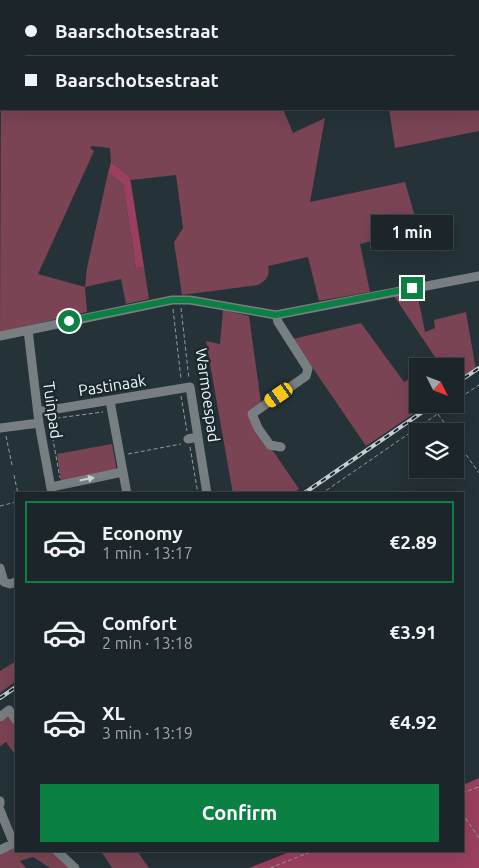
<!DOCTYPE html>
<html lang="en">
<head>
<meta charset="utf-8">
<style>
  body { margin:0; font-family:Ubuntu,sans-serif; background:#252e32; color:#f1f3f6; height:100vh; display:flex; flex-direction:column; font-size:19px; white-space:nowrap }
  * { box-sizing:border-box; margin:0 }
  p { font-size:16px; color:#a0a5a8 }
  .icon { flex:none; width:28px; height:28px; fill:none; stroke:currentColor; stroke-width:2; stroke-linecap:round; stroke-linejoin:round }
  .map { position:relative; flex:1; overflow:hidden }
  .drawer { position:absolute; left:15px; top:492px; width:449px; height:360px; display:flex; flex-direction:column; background:#1c262a; border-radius:0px; box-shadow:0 5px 20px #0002,0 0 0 1px #3a4347 }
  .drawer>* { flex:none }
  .top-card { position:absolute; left:0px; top:0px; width:480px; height:110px; box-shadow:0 5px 20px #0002,0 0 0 1px #3a4347; display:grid; align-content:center; height:110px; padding:0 25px; background:#1c262a }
  .needle { width:32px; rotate:132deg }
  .tools { position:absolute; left:409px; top:358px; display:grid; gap:10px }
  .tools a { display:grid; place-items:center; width:55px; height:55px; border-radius:0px; background:#1c262a; box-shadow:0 5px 20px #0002,0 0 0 1px #3a4347; font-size:25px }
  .end { position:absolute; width:22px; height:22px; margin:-11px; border:6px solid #0b8043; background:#fff; box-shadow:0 0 0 2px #fff }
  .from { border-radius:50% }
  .bubble { position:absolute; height:35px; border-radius:0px; background:#1c262a; box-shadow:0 5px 20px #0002,0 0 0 1px #3a4347; font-size:16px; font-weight:700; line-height:35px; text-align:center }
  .car { position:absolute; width:15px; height:30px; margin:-15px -8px; border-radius:6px; box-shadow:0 0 4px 1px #0007; background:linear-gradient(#f5c518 24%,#345 0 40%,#f5c518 0 76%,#345 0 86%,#f5c518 0) }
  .top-card b { display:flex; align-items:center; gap:18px; height:48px; font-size:19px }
  .top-card b+b { border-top:1px solid #3a4347 }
  .top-card i { width:12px; height:12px; background:#f1f3f6 }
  ul { padding:9px 0 0; list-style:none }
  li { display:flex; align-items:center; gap:15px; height:82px; margin:0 10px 8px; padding:0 15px; border:2px solid transparent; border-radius:0px }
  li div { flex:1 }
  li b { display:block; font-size:19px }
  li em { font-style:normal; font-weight:700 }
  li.active { border-color:#0b8043 }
  li>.icon { width:45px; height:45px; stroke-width:1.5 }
  .cta { display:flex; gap:10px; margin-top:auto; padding:10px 25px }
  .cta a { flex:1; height:58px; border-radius:0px; background:#0b8043; color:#fff; font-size:20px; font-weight:700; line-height:58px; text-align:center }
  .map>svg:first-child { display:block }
  .green { fill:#7a4454 }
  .forest { fill:#9a405e }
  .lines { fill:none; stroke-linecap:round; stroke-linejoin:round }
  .path { stroke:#929ca1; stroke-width:1; stroke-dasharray:4 2.5; stroke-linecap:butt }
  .minor { stroke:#787f82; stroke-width:9 }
  .major { stroke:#c0ced5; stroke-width:11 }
  .rail-casing { stroke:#c6cfd3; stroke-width:4 }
  .rail { stroke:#1b282e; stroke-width:2; stroke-dasharray:5.5; stroke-linecap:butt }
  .oneway { fill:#cbd2d6 }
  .route { stroke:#0b8043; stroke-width:6 }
  .labels { text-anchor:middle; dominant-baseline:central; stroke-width:4.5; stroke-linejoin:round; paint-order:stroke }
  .street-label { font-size:16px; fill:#eef6fa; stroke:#1b282e }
</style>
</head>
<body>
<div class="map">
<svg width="479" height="868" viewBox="0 0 479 868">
  <rect width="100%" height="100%" fill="#253238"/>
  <path class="green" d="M479,7V131L395,148L389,109H479Z
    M1,91V109H283L293,133L325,118L310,202L405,182L420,234L378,245L375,240L360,244L370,292L319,301L308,257L268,266C270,276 267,280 258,285L182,295L174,242L183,228L176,175L131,180L130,177L111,162L110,148L92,146L90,148L94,151L38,274L85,287L87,268L108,173L123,184L136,268L144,267L149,299L126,304L121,279L85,287L87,312L0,332Z
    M417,292L425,332L435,328L434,320L466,312L476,370L455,385V366H428L437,360L394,296Z
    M223,310L249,316L261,403L247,413L299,489L292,494H233L206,341L220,344Z
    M361,323L404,382L417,374L418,404H428L366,446L293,339Z
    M112,444L117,471L61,481L57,454Z
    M16,661V681L0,693V671Z
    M10,715L16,724V756L6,742L0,746V722Z
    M16,845V851H53L72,868H50L33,857L20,861L26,868H0V854Z
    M101,851H137L149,868H112Z"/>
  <path class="forest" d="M111,162L130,177L144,267L136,268L123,184L108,173Z
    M479,778V868H249L292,851H462L463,785Z"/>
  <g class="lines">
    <path class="path" d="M181,308L189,379
      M173,309L181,379
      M181,396L187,431
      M455,401L479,385
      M438,414L450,431
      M49,418L60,478
      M50,419L103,412
      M6,436L12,465
      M455,439L479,473
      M190,447L198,494
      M128,454L181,444
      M14,475L18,494
      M321,494L452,404
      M0,506L16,502
      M462,793L479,787
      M462,813L479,838
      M270,868L313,851"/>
    <path class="minor" d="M27,0L28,1
      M80,1L82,0
      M110,1L112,0
      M0,65L1,64
      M0,89L1,88
      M276,315L278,322L308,369L306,376L252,414L258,428L270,445L281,447
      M28,330L39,423L52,494
      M0,336L172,300H190L276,315L479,276
      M110,401L127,494
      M38,412L190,387L207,494
      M0,428L39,423
      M188,439L198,437
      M51,487L123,472
      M0,568L4,582L10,584L16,582
      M0,717L9,710L16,720
      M0,801V804
      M0,810L13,842
      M0,850L16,842
      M57,851L75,868"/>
    <path class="major" d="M96,1L98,0
      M0,80L1,79"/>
    <g class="rail-casing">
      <path id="rail" d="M455,384L479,368
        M303,494L434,404
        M0,698L16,687"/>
    </g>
    <use href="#rail" class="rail"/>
  </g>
  <defs><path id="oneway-solid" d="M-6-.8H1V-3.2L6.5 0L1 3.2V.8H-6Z" transform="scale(1.25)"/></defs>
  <use class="oneway" href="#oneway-solid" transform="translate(87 479) rotate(-11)"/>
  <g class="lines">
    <path class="route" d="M69,321L172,300H190L276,315L412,288"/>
  </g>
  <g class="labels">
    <g class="street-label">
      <text transform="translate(112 385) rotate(-9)">Pastinaak</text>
      <text transform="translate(208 395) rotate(82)">Warmoespad</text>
      <text transform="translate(53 410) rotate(82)">Tuinpad</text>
    </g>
  </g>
</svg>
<div class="tools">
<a><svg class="needle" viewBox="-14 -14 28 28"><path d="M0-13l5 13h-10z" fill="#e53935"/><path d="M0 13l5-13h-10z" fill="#a0a5a8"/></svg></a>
<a><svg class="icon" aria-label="layers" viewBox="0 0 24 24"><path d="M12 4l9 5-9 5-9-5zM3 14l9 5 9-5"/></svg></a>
</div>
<i class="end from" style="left:69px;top:321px"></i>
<i class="end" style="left:412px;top:288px"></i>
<div class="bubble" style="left:371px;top:215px;width:82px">1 min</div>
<i class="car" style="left:279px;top:395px;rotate:235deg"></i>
<div class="top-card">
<b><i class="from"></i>Baarschotsestraat</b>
<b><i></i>Baarschotsestraat</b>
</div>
<section class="drawer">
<ul>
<li class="active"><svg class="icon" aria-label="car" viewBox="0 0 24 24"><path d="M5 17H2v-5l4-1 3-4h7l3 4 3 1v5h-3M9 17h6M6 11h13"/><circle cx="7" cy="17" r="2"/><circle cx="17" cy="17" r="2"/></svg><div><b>Economy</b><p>1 min · 13:17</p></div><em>€2.89</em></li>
<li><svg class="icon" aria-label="car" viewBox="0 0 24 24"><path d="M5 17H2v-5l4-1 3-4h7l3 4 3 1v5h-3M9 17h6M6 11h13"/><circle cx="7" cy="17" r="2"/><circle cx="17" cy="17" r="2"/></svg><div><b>Comfort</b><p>2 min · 13:18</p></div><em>€3.91</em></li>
<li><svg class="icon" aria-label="car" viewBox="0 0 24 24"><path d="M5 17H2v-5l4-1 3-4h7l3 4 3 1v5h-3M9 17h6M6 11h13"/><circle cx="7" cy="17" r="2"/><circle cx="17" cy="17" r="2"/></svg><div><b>XL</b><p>3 min · 13:19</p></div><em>€4.92</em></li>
</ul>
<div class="cta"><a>Confirm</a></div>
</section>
</div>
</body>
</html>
